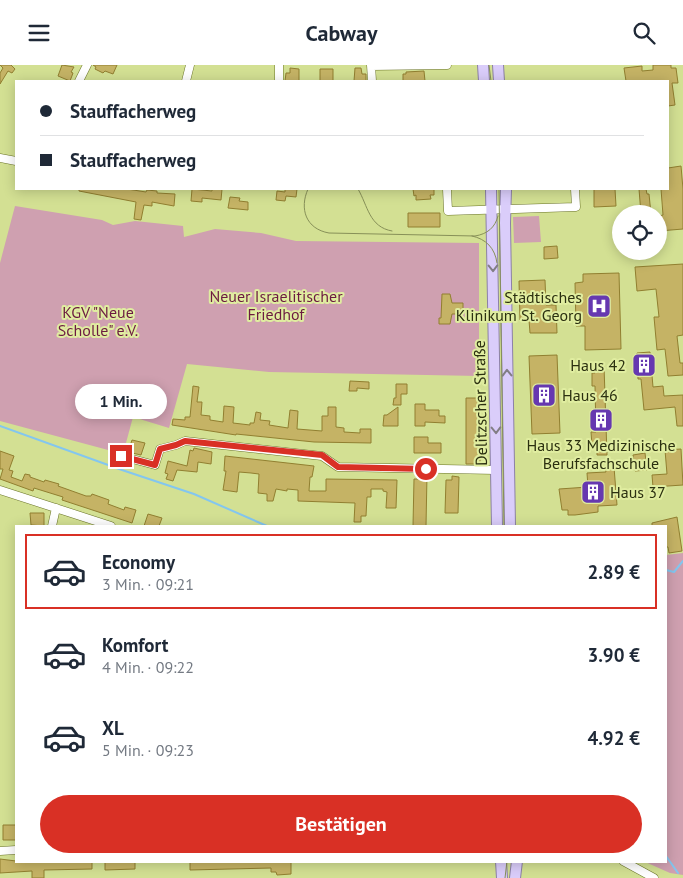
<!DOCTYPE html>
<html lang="de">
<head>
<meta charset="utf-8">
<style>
  body { margin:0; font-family:"PT Sans",sans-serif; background:#f2f2f3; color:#1f2937; height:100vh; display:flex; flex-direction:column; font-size:19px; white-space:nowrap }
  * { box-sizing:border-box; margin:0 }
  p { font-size:16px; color:#747a83 }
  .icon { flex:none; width:28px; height:28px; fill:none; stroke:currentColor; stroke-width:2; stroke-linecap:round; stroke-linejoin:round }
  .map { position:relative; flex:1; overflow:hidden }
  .drawer { position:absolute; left:15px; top:460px; width:652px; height:338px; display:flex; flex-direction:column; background:#fff; border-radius:0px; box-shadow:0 2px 12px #0003 }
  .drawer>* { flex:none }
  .banner { position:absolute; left:15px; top:15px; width:654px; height:110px; border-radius:0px; box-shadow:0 2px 12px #0003; display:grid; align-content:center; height:110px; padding:0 25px; background:#fff }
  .buttons { position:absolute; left:612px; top:140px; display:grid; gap:10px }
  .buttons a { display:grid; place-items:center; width:55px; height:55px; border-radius:50%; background:#fff; box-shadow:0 2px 12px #0003; font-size:25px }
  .end { position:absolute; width:22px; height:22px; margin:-11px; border:6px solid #d93025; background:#fff; box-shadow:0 0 0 2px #fff }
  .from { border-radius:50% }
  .bubble { position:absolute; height:35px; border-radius:18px; background:#fff; box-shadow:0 2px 12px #0003; font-size:16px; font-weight:700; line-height:35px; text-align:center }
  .banner b { display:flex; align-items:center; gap:18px; height:48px; font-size:19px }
  .banner b+b { border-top:1px solid #e0e1e3 }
  .banner i { width:12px; height:12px; background:#1f2937 }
  ul { padding:9px 0 0; list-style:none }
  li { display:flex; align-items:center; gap:15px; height:75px; margin:0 10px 8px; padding:0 15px; border:2px solid transparent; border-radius:0px }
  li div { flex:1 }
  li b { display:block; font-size:19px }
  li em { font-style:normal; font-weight:700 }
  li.on { border-color:#d93025 }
  li>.icon { width:45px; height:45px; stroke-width:1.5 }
  .cta { display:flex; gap:10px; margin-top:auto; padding:10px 25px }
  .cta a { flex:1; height:58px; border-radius:30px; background:#d93025; color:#fff; font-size:20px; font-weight:700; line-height:58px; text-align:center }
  header { display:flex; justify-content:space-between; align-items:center; height:65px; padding:0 25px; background:#fff; font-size:22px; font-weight:700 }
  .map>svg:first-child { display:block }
  .green { fill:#cfa0b0 }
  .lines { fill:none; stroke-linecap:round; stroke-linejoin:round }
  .stream { stroke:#83c6ef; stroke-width:2 }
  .building { fill:#c5b365; stroke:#917f30 }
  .minor-casing { stroke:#6a7427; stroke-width:9 }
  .major-casing { stroke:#8c81a6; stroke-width:12 }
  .minor { stroke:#fff; stroke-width:8 }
  .major { stroke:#dacdfa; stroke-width:10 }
  .tram { stroke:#879058; stroke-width:1 }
  .oneway { stroke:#827e85 }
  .route { stroke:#d93025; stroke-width:6 }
  .labels { text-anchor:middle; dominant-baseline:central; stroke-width:4; stroke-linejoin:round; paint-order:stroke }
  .park-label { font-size:16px; fill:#6c1b41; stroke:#e0eda0 }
  .poi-label { font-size:16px; fill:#2b3010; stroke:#e0eda0; text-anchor:end }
  .street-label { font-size:16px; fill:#2b3010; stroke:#e0eda0 }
</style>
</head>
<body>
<header><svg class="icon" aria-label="menu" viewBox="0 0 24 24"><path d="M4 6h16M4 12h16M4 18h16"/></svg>Cabway<svg class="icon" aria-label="search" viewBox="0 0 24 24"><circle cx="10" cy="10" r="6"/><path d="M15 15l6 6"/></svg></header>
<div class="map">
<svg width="683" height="813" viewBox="0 0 683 813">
  <rect width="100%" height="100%" fill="#d3e093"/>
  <path class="green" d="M15,141L102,155L113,160L135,156L183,161L184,172L215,164L261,168L296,176L479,178V311L269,307L187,299L169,363L133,352L123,389L0,356V198Z
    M539,151L541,177L514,178L513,152Z
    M683,488V810L670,808L643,796H666V490Z"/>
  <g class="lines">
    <path class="stream" d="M0,361L122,405L194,429L267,461
      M666,505L674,507L683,496
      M666,791L678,808"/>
  </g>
  <path class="building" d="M0,0H11L15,4L12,8L8,6L0,19V8L3,3Z
    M62,0L74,2L71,7L73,8L70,16L58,11Z
    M93,0H117L113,9L105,6L103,8L95,4L96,2Z
    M653,0H671V3H676L678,18H672L675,40L668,41V16H626L624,3L642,1V6L653,5Z
    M290,3L299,4V16H285L286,8H290Z
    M355,3H361L362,9H366V16H354Z
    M320,4H333V16H320Z
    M424,6L425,16H403V9H406V7Z
    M681,101L683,124V164L659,166V151L663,150L661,124H668V103Z
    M79,124H127L146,127L147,125L157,126V128L175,129L174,141L152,137V141L144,140L141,155L134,154L136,137L79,126Z
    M192,124L212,126V124H222L221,135L202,133V137L191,136Z
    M285,124H297L296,132L286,131L285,136L276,135L277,126L285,127Z
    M413,124H434V130H430L431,134L416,135V130L414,131Z
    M594,124H615L616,141L594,142Z
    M639,124H646L647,129H649L651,149H641Z
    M230,132L240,133L239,136L248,137V145L228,143Z
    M408,148H440V162H408Z
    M557,181L558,193L544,194V182Z
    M683,199V270L677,271L680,298H683V310L668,311L665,284L657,285L654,252H659L656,224L637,226L635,202Z
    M619,208L621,284L585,285V261H576L575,218L583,217V209Z
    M545,215L546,240H556L557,268H530L529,255H520L519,216Z
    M442,229H450L452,238H463V249H452L450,259H439V253H441Z
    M650,287L653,322L663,321L664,331L683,330V361H677L675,342L644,345L641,314H638L637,288Z
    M557,290L560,368L532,369L529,291Z
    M604,301L607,390H597V380H592L591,367H596L595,321H592V308H595V302Z
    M350,316L369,317V324L357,323V326H349Z
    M396,319H407V329H401V340H393L394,333H396Z
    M193,321L199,322L197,337H202L201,350L210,351V355L223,357L224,341L234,342L233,358L250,360V358H254L256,347L261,348L260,355L270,356L269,360L288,363L290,345L298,346L297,364L322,366V351H328V342H336V362L344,363V367L360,368V364H371V378L314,377L236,369V370L172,360L173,354L185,355V352H190Z
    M466,333H480V399H466Z
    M415,339H425V345H439V351H445V358L425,357V361H415Z
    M398,342V361H383L384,350H387Z
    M414,372H428V378H441V388H414Z
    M132,375L145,378L141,390L128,387Z
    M194,383L212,387L211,399L198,397L197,407L177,405L173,416L166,414L168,409L165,408L168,396L187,401L190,385L193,386Z
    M681,384L683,420L653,422L652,410L667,409L665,385Z
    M0,386L14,391L9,405L13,406L11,412L22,416L25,409L30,410V412L44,417L45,415L59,419L58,421L86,431H91L92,429L109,435L108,439L124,445L125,442L136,445L132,458L62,435L63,432L34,423L33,426L0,414L3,404H0Z
    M645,388L647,405L635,406L633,390Z
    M225,391L314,401L312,412H310L309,426H326V414L397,415L396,443H386L387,427L383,426V424H371V432H367L366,451H361V457H354L355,438L298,436V425L287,424V426L276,424L273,436H267V429L258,428L259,409L251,408L239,407L237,427L223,425L226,406H224Z
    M614,402L617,440L598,441V447L575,450H568V445H562L559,424L588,422L587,408L606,407L605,403Z
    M420,410H427L426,461H413L414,414H420Z
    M452,411L459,412L458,448H445L446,415H452Z
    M30,448H44V461L31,460Z
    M148,449L162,453L159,461H144Z
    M677,452L682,486L669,488L668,482H666V461H652V458Z
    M3,760H16V775H3Z
    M0,794L16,796H92V804L44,805V813H32V806L0,808Z
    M105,796H135V804L105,805Z
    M190,796H291V809L277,810L276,807H271V803L190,805Z"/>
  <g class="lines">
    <g class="minor-casing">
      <path id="minor" d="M371,0L372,16
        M371,1L447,0
        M79,16L87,0
        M186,16L190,0
        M279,16V0
        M0,93L16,96
        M447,124L448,146L576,142L575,124
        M121,391L155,400L160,384L176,380L185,376L322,391L338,402L496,405
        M0,425L111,461
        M52,461L56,443
        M0,786L16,785
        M623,796L654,813"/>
    </g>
    <g class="major-casing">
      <path id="major" d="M483,0L484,16
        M498,0L499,16
        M491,124L497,461
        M506,124L505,158L510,461
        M501,796L502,813
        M515,813L517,796"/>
    </g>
    <use href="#minor" class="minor"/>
    <use href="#major" class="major"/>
    <path class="tram" d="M489,0L491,16
      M308,124C299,144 306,164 329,168L475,171C487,169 495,163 498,151
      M358,124C368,141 369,162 392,166
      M499,124L504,461
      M472,171C486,174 495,183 497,198
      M505,813L507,796"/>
  </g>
  <defs><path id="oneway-chevron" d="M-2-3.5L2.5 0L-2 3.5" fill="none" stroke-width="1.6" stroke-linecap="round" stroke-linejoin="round" transform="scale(1.25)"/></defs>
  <g class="oneway">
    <use href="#oneway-chevron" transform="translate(493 203) rotate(89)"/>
    <use href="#oneway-chevron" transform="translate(507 308) rotate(-91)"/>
    <use href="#oneway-chevron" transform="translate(496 365) rotate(89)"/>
  </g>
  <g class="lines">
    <path class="route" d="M121,391L155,400L160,384L176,380L185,376L322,390L338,402L426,404"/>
  </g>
  <defs>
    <g id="hospital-square" transform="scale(1.25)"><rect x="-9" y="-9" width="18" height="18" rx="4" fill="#6638b0" stroke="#e0eda0"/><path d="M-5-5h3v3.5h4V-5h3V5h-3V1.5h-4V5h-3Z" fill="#fff"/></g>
    <g id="building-square" transform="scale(1.25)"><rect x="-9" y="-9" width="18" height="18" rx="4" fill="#6638b0" stroke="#e0eda0"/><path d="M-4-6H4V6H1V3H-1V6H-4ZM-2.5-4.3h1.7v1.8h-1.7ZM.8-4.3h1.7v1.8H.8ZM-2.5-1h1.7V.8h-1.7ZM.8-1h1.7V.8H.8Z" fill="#fff"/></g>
  </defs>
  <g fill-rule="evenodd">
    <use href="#hospital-square" x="599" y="241"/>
    <use href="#building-square" x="644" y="300"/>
    <use href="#building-square" x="544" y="330"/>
    <use href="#building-square" x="601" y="355"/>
    <use href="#building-square" x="593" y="427"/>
  </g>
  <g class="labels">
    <g class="park-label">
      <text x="276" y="231">Neuer Israelitischer<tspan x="276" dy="18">Friedhof</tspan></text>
      <text x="98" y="247">KGV "Neue<tspan x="98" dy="18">Scholle" e.V.</tspan></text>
    </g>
    <g class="poi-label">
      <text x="582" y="232">Städtisches<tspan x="582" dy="18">Klinikum St. Georg</tspan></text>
      <text x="626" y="300">Haus 42</text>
      <text x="562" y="330" text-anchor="start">Haus 46</text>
      <text x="601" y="380" text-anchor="middle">Haus 33 Medizinische<tspan x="601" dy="18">Berufsfachschule</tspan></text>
      <text x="610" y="427" text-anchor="start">Haus 37</text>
    </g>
    <g class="street-label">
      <text transform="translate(480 338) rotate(-91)">Delitzscher Straße</text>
    </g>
  </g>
</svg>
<div class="buttons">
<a><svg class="icon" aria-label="locate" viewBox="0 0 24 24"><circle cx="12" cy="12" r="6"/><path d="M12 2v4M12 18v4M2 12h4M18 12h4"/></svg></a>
</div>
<i class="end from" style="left:426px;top:404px"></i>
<i class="end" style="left:121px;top:391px"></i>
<div class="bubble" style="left:75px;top:319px;width:92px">1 Min.</div>
<div class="banner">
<b><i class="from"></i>Stauffacherweg</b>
<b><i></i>Stauffacherweg</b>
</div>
<section class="drawer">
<ul>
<li class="on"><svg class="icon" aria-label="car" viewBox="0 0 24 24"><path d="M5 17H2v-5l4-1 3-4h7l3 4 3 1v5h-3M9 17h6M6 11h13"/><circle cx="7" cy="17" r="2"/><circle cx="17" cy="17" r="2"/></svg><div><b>Economy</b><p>3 Min. · 09:21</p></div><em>2.89 €</em></li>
<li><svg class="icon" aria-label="car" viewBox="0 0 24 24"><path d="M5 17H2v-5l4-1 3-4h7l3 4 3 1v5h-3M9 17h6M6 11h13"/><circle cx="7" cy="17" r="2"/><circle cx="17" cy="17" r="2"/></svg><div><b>Komfort</b><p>4 Min. · 09:22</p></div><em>3.90 €</em></li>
<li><svg class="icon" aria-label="car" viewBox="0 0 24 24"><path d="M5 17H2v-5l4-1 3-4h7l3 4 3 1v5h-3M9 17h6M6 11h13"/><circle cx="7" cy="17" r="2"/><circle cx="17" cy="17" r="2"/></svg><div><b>XL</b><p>5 Min. · 09:23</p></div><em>4.92 €</em></li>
</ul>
<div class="cta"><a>Bestätigen</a></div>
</section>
</div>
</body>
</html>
